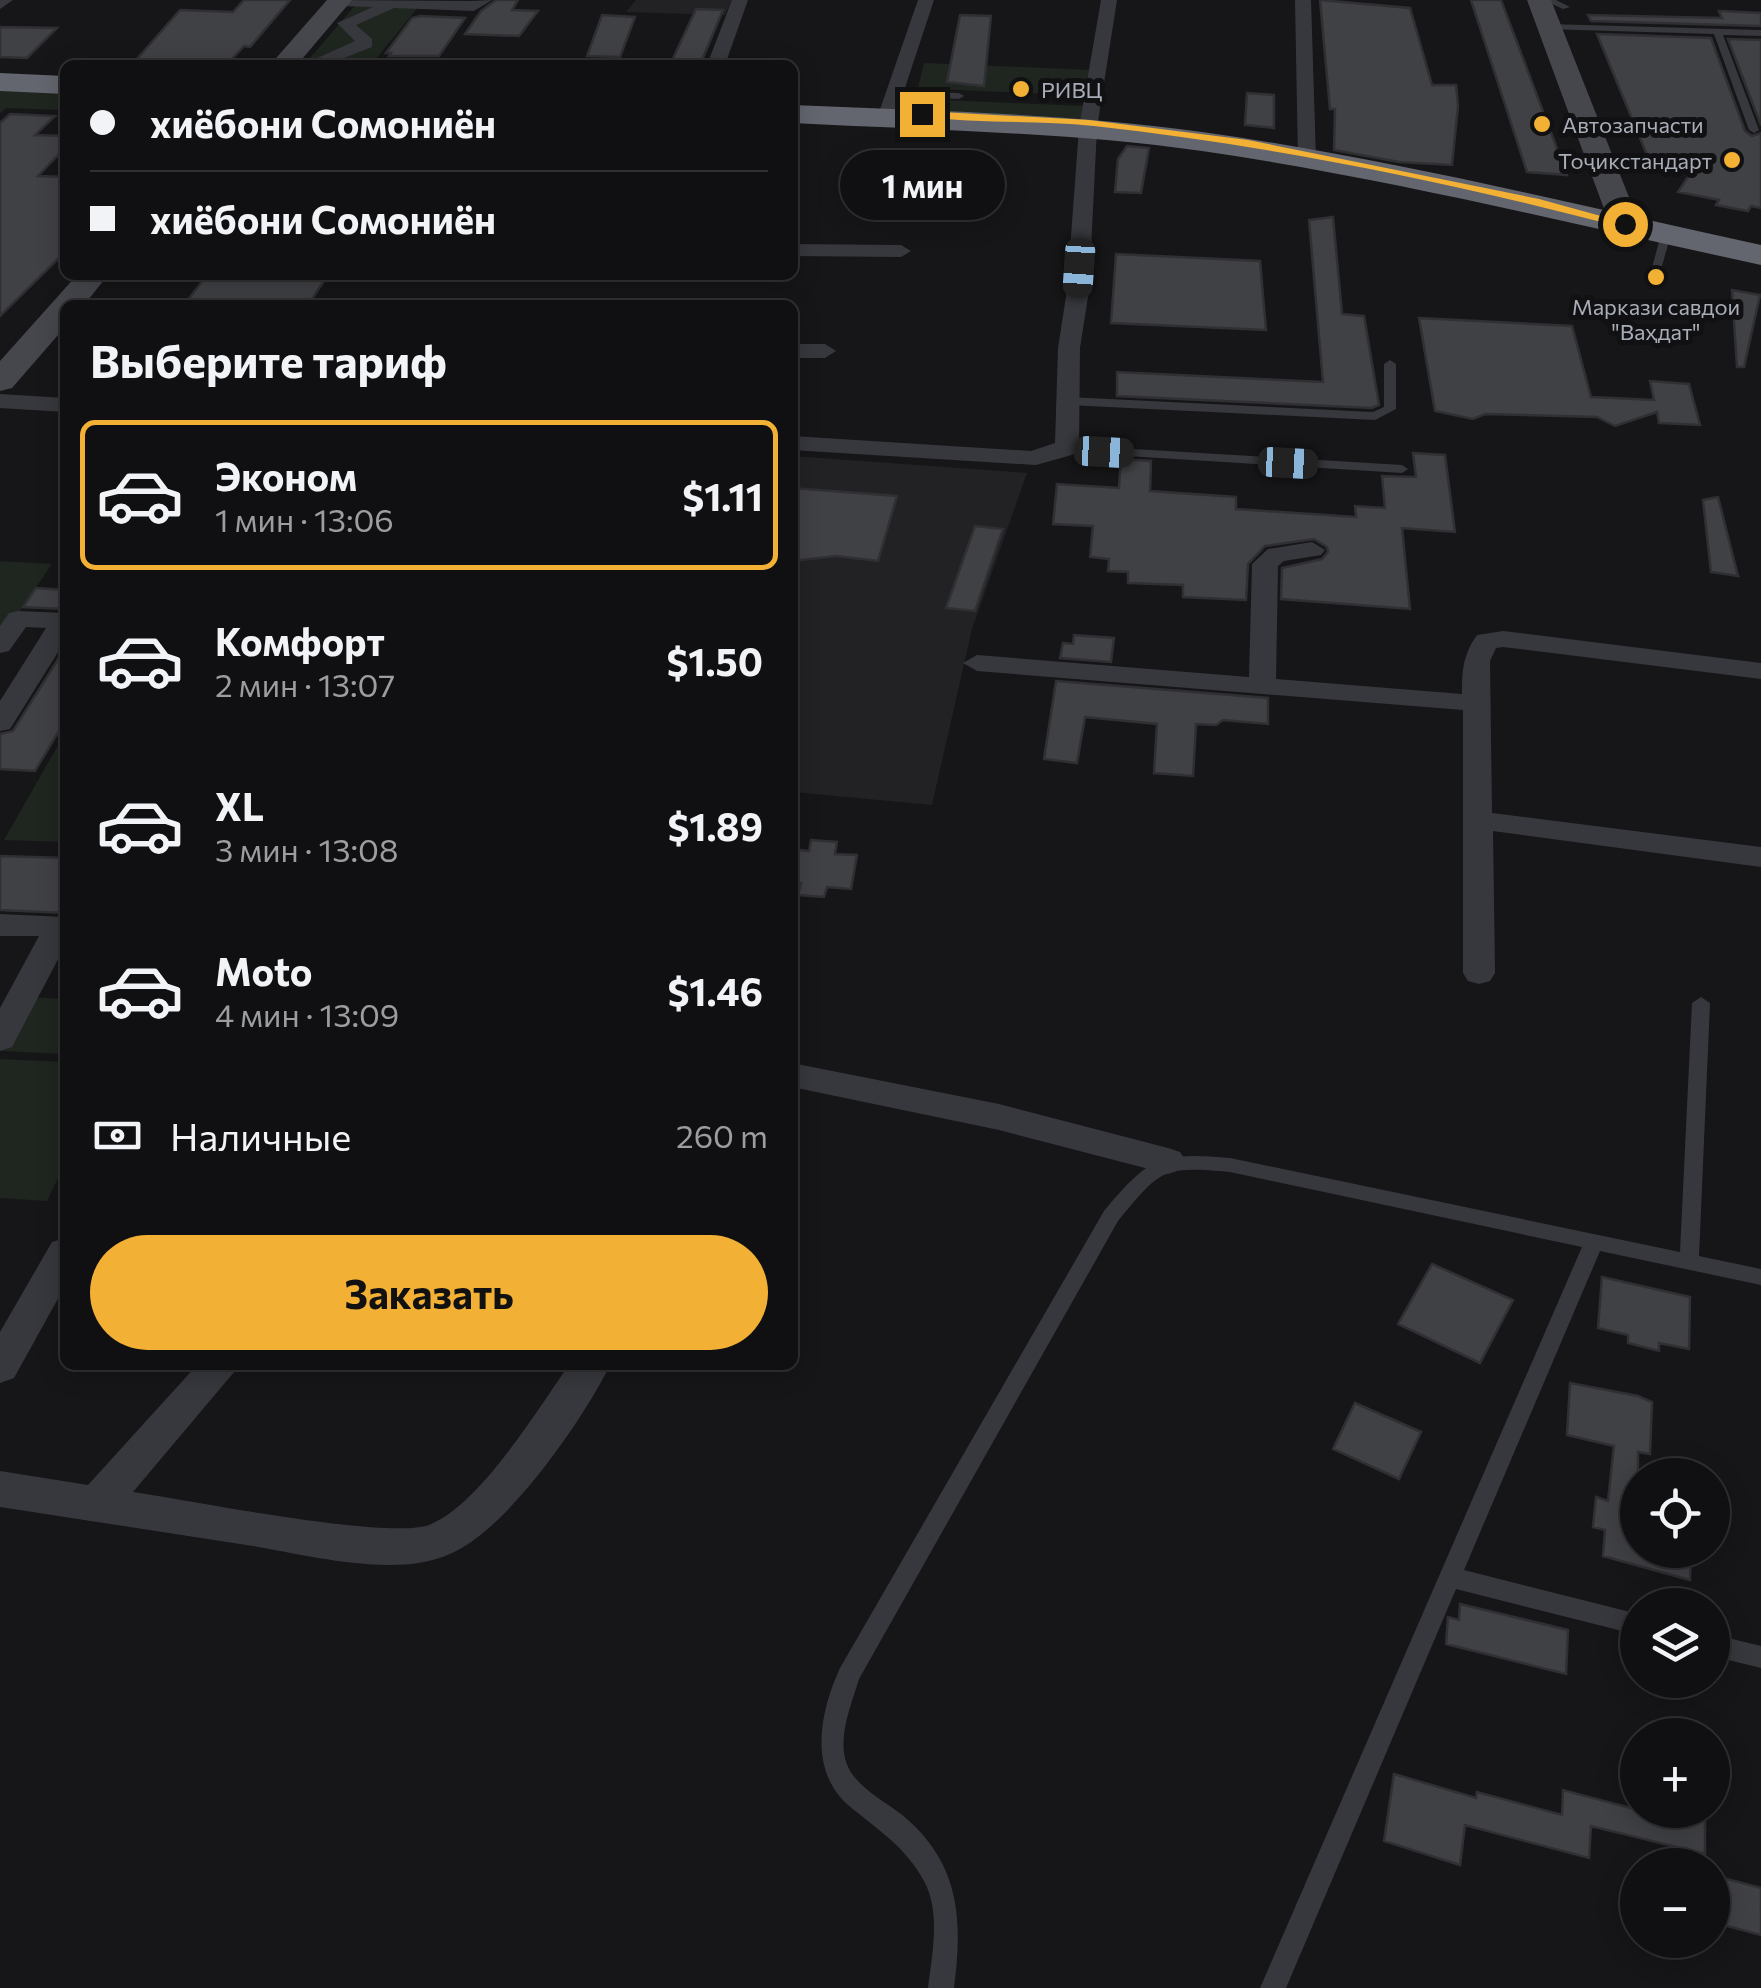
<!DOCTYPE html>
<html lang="ru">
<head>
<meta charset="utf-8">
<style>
  body { margin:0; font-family:Commissioner,sans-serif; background:#1e1e20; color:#f1f3f6; height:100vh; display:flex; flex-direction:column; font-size:38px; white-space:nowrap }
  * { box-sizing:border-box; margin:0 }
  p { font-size:32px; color:#9c9d9f }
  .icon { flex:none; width:55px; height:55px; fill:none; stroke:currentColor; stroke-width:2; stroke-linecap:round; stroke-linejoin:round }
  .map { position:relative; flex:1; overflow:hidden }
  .sheet { position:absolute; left:60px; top:300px; width:738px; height:1070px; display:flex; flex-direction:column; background:#101012; border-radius:15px; box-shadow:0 5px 25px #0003,0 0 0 2px #303032 }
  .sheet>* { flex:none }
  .hud { position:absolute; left:60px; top:60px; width:738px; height:220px; border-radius:15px; box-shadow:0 5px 25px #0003,0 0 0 2px #303032; display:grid; align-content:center; height:220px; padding:0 30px; background:#101012 }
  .fabs { position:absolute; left:1620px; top:1458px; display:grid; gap:20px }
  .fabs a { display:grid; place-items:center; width:110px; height:110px; border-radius:50%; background:#101012; box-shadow:0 5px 25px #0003,0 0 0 2px #303032; font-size:50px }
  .end { position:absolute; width:45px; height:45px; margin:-22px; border:12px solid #f2b134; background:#111; box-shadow:0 0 0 5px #111 }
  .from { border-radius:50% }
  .bubble { position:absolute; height:70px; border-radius:35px; background:#101012; box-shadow:0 5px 25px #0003,0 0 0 2px #303032; font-size:32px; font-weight:700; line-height:70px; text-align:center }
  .car { position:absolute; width:30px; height:60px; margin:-30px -15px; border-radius:12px; box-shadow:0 0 8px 2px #0007; background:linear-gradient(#222 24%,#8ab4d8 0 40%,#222 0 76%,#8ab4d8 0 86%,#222 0) }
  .hud b { display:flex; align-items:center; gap:35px; height:95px; font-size:38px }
  .hud b+b { border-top:2px solid #303032 }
  .hud i { width:25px; height:25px; background:#f1f3f6 }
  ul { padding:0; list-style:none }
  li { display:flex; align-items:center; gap:30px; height:150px; margin:0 20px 15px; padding:0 10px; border:5px solid transparent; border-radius:15px }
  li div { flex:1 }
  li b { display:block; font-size:38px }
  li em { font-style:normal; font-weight:700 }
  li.current { border-color:#f2b134 }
  li>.icon { width:90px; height:90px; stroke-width:1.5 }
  h2 { padding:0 30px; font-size:45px; line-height:120px }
  .pay { display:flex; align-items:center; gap:25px; height:110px; padding:0 30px; font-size:38px }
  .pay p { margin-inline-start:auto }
  .button { display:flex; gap:20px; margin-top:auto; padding:20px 30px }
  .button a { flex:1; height:115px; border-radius:60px; background:#f2b134; color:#111; font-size:40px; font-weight:700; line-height:115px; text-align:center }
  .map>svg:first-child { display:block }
  .built { fill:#222225 }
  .green { fill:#1e261f }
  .building { fill:#404145; stroke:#303034; stroke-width:2.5 }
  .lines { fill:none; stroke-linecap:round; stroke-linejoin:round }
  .lane { fill:#37383d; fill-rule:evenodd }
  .street { fill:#37383d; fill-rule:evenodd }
  .secondary { fill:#45474d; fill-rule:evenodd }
  .highway { fill:#63666e; fill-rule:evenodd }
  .route { fill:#f2b134 }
  .poi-dot { fill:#f2b134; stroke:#111113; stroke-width:4 }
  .labels { text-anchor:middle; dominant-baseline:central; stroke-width:10; stroke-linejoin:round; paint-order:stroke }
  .far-poi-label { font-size:22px; fill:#a8adb8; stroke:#111113; text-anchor:start }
</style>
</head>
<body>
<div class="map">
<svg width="1761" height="1988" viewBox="0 0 1761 1988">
  <rect width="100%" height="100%" fill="#161618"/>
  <path class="built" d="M636,0H732L725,15L626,12Z
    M792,456L1027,473L972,629L932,805L793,792Z"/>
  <path class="green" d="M358,2L420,5L371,65H304Z
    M924,63L1092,70L1089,96L918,88Z
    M0,86L65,89V105L60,110L6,108L0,113Z
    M916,99L931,100L929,107L942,108L945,100L1085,106L1083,123L911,115Z
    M0,561L52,564L0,640Z
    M65,733V842L4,840Z
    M28,997L65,999V1054L1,1051Z
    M0,1059L65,1062V1164L47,1201L0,1198Z"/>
  <path class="building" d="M244,0H290L250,47L244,46L228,63L137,59L180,10L233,12Z
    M496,0H518L512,10L538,11L519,36L465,34L481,11Z
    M1320,0L1410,8L1432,85H1456L1458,106L1452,165L1399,162L1334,150L1335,109H1330Z
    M1471,0H1501L1567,175L1527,172Z
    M696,9L723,10L700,65H670Z
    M1719,11L1761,13V26L1591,21L1588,15L1722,18Z
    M602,15L635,17L620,57L587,56Z
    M960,15L991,16L984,86L947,82Z
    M420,16L465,18L439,56H389L391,53H386L412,18Z
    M0,27L57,28L27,58L0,57Z
    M1597,34L1711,38L1745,131L1752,136L1761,133V208L1751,206L1748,211L1716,205L1719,200L1678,192L1696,165L1650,162Z
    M1728,39L1761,40V125Z
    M1247,93L1274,95V128L1245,125Z
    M10,114L55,116L35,135L65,136V148L38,176L65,177V252L0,316V123Z
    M1127,146L1149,148L1141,193L1115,192L1118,159Z
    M1333,217L1342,314L1364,316L1379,405L1372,408L1117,396V372L1323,382L1309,220Z
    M1116,254L1260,261L1266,330L1111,323Z
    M207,275H328L308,305H184Z
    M1732,290L1760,295L1744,367H1737Z
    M1419,318L1572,326L1591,397L1654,400L1650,381L1689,384L1700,425L1659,423L1657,412L1615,426L1597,417L1485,414L1473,419L1435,411Z
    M1413,453L1445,455L1455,532L1402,528L1410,609L1281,599L1282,568L1322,559L1328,552L1327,547L1314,539L1265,546L1248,564L1246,600L1183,597V585L1128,583V572L1108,571L1109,559L1090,557L1093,526L1053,524L1057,484L1119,488L1121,459L1151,461L1150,491L1236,497V509L1356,517L1355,506L1385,508L1382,476L1416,477Z
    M792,488L897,496L878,561L836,556L792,561Z
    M1718,497L1738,576L1711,572L1703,500Z
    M975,526L1003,529L975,611L946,608Z
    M36,588L65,590V609L23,607Z
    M1074,635L1114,638L1111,662L1060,658L1063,643L1073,644Z
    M65,648V721L35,771L0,769V734L13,731Z
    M1056,681L1268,698V724L1223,720L1216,725L1196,724L1193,776L1154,773L1157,724L1085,717L1077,763L1044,759Z
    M811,840L837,842L835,854L857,855L851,889L827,887L824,897L798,895L801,883L792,882V849L809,851Z
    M0,856L65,858V913L0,910Z
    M1432,1264L1513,1300L1480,1363L1398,1324Z
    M1602,1277L1690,1297L1689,1349L1659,1343V1351L1628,1343V1335L1598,1328Z
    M1570,1383L1638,1396L1652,1402L1650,1454L1638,1452V1550H1691L1690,1580L1603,1556L1605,1530L1593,1527L1596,1497L1608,1501L1614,1446L1567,1435Z
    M1355,1403L1421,1432L1399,1479L1333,1449Z
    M1460,1604L1568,1630L1566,1674L1446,1644L1448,1617L1459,1620Z
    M1394,1774L1476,1798L1477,1792L1562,1815L1563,1790L1638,1810H1705V1854L1591,1826L1589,1858L1465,1825L1460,1865L1384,1841Z
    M1712,1875L1761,1888V1935L1712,1922Z"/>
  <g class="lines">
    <path class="lane" d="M1544,0H1556L1570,7L1563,9Z
      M1548,24L1761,30V36L1723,35L1759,130L1754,133L1749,130L1714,34L1545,29L1543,27Z
      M895,91L959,93L964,96L959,99L898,96L893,93Z
      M1666,231L1671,234L1662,266L1652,268L1661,234Z
      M1390,360L1396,364V409L1375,420L1068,405L1062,401L1068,397L1373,412L1384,407V364Z
      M1067,445L1402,465L1408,469L1402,473L1062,452V446Z
      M1701,997L1710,1003L1699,1256L1761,1269V1285L1600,1251L1464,1570L1638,1614V1635L1456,1589L1286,1988H1260L1582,1247L1230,1172C1162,1166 1161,1169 1118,1221L859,1679C851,1706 835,1742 849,1769C860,1789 884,1801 901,1814C960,1862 963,1918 954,1988H928C932,1955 941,1912 924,1881C906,1847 877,1829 848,1805C808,1769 820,1712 840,1668L1104,1211C1149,1157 1160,1152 1230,1158L1680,1252L1692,1003Z
      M1712,1634L1761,1646V1668L1712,1656Z"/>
    <path class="street" d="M0,0H13L0,9Z
      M332,0L471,1L492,0L474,11L394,8L356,25L372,39V47L326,65H302L355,41L337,23L373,7L340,6Z
      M732,0H748L725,65H707Z
      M918,0H934L895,118L892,122H880L877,118Z
      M1101,0H1117L1097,128L1089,290L1080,348L1079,449L1075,454L1036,465L792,450V436L1031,451L1055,443L1058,348L1067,290L1079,128Z
      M1295,0H1311L1316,159L1307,165L1298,159Z
      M792,244L901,245L911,251L901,257L792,256Z
      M792,344H825L836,351L825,358H792Z
      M0,394L65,398V412L0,408Z
      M1312,542L1325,550L1321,555L1284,561L1278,566L1276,679L1462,694C1462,670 1463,655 1477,635L1503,631L1761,663V679L1503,647L1496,648L1490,661L1492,813L1761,847V867L1493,831L1495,973L1490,981L1479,984L1468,981L1463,973V710L977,671L963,663L977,655L1249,677L1252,564L1268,549Z
      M18,611L65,613V641L10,729L0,731V701L46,628L26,627L9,651L0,653V626L9,613Z
      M0,914L65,917V946L12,1047L0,1051V1008L39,936H0Z
      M792,1063L999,1104L1168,1148L1180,1152L1186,1161L1180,1170L1168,1174L999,1130L792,1087Z
      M65,1238V1286L14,1378L0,1383V1332L52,1242Z
      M197,1365H240L133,1492C188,1500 387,1540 429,1525C480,1505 537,1410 569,1365H610C583,1420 507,1530 450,1554C393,1580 301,1553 240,1544C160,1532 80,1519 0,1507V1471L88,1485Z"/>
    <path class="secondary" d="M327,0H352L297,65H270Z
      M1527,0H1551L1640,225L1635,231H1615L1610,225Z
      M77,275H108L84,305H65V327L12,388L0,391V361Z"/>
    <path class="highway" d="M0,73L65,76V94L0,91Z
      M792,105C929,111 1066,113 1202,132C1388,158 1577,205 1761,245V265C1577,225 1388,178 1202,151C1067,132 929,130 792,123Z"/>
  </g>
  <path class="route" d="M922,111L1089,120L1248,140L1539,199L1630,224L1625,228C1450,182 1273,146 1094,126C1036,120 976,124 919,116Z"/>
  <g class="poi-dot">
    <circle cx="1021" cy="89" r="10"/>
    <circle cx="1542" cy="124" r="10"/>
    <circle cx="1732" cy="160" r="10"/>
    <circle cx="1656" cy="277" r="10"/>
  </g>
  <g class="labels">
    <g class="far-poi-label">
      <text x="1041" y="89">РИВЦ</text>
      <text x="1562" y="124">Автозапчасти</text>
      <text x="1712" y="160" text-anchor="end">Тоҷикстандарт</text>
      <text x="1656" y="306" text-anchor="middle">Маркази савдои<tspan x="1656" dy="25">"Ваҳдат"</tspan></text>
    </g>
  </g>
</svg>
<div class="fabs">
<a><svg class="icon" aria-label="locate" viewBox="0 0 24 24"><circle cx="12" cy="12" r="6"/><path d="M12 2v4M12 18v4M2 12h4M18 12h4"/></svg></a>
<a><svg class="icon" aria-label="layers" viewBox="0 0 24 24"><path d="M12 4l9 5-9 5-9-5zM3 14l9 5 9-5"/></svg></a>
<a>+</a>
<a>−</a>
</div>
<i class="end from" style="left:1625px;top:224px"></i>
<i class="end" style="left:922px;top:114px"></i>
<div class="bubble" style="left:840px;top:150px;width:165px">1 мин</div>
<i class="car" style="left:1079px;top:268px;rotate:184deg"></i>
<i class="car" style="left:1104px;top:452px;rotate:93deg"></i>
<i class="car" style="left:1288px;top:463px;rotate:93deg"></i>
<div class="hud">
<b><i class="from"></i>хиёбони Сомониён</b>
<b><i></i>хиёбони Сомониён</b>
</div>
<section class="sheet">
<h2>Выберите тариф</h2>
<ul>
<li class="current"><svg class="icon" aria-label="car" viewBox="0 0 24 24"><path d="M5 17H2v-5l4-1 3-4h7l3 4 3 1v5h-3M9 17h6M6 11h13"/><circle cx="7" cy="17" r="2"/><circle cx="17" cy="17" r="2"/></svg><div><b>Эконом</b><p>1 мин · 13:06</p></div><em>$1.11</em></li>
<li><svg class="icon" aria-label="car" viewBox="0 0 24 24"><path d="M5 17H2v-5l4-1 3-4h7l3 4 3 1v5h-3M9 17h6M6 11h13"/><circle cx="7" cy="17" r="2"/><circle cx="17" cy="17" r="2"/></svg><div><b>Комфорт</b><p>2 мин · 13:07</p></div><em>$1.50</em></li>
<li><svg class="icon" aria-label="car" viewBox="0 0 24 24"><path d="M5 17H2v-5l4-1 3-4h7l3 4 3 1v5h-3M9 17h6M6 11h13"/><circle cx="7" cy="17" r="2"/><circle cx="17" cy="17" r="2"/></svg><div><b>XL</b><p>3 мин · 13:08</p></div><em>$1.89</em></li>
<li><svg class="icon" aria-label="car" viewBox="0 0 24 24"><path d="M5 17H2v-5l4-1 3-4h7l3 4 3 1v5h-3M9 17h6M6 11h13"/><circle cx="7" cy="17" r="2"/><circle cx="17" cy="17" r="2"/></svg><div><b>Moto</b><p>4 мин · 13:09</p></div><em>$1.46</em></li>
</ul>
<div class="pay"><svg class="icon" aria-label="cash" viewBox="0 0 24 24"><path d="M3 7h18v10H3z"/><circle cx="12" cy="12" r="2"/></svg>Наличные<p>260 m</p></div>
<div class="button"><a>Заказать</a></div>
</section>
</div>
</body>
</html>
